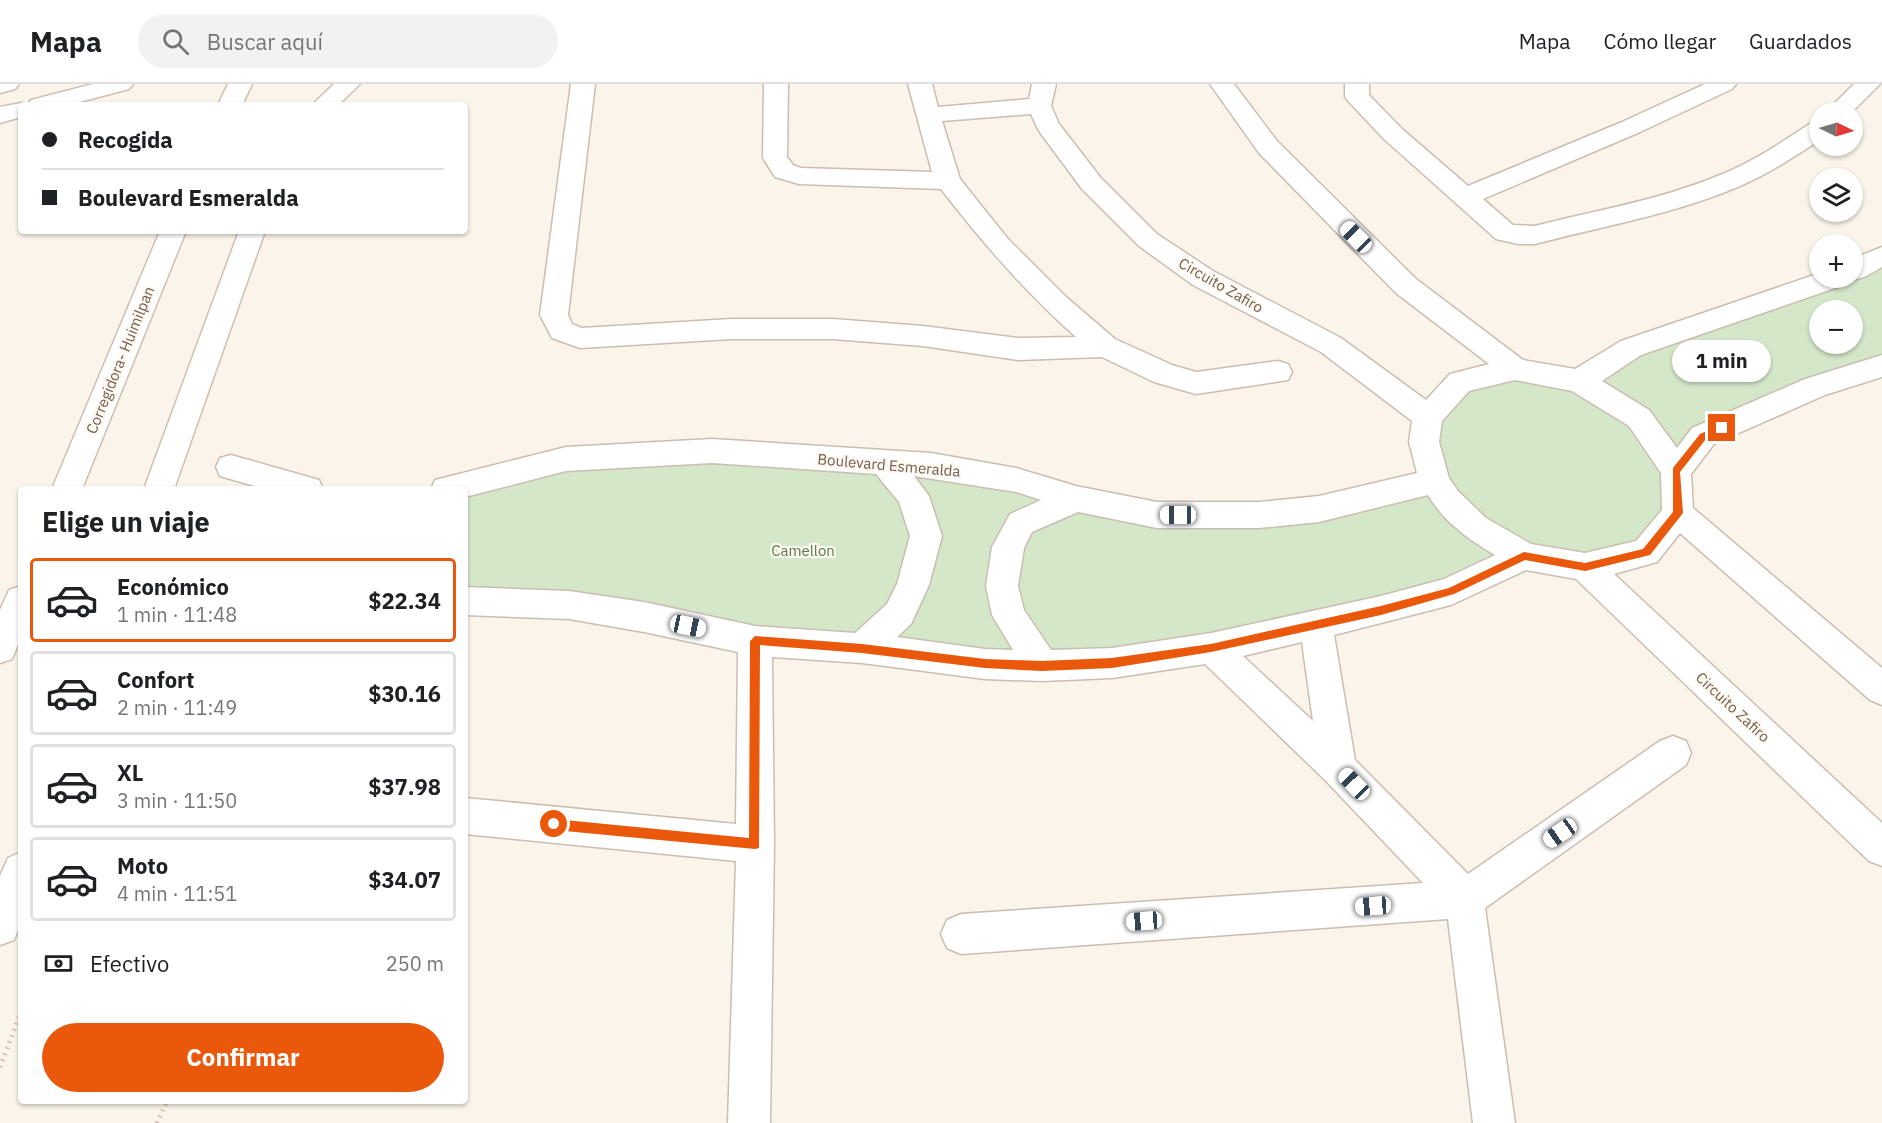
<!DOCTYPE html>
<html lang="es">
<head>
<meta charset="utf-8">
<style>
  body { margin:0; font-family:"IBM Plex Sans",sans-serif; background:#f2f2f2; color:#202124; height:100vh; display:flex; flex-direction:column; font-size:22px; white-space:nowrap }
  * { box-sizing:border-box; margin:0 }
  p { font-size:20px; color:#757577 }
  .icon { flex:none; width:33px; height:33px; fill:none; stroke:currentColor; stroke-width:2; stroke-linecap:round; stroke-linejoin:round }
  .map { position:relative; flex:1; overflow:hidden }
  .details { position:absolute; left:18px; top:402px; width:450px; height:618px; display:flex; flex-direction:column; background:#fff; border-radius:6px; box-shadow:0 2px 4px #0004 }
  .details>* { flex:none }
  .banner { position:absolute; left:18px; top:18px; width:450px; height:132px; border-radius:6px; box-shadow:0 2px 4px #0004; display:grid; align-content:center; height:132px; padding:0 24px; background:#fff }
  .needle { width:39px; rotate:95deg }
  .buttons { position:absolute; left:1809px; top:18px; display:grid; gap:12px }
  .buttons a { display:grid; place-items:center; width:54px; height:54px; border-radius:50%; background:#fff; box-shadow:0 2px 4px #0004; font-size:30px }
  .end { position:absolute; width:27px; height:27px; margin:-14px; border:8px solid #ea580c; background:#fff; box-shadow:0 0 0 3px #fff }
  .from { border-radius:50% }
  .bubble { position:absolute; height:42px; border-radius:21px; background:#fff; box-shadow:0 2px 4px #0004; font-size:20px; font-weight:700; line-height:42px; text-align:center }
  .car { position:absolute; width:18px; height:36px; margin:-18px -9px; border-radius:8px; box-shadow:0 0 4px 2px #0007; background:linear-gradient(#fff 24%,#345 0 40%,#fff 0 76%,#345 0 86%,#fff 0) }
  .banner b { display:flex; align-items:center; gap:21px; height:57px; font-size:22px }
  .banner b+b { border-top:2px solid #e0e0e0 }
  .banner i { width:15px; height:15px; background:#202124 }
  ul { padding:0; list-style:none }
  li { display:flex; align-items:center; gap:18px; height:84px; margin:0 12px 9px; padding:0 12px; border:3px solid #e0e0e0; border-radius:6px }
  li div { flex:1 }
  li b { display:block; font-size:22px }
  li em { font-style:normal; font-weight:700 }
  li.active { border-color:#ea580c }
  li>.icon { width:54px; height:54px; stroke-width:1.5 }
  h2 { padding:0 24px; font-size:27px; line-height:72px }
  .pay { display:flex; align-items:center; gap:15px; height:66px; padding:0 24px; font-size:22px }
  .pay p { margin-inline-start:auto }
  .action { display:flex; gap:12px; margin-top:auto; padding:12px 24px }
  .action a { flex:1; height:69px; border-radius:36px; background:#ea580c; color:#fff; font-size:24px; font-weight:700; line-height:69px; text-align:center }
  header { display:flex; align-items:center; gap:36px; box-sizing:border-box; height:84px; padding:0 30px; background:#fff; border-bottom:2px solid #e0e0e0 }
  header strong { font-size:28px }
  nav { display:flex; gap:33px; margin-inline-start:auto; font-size:21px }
  .search { width:420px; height:54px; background:#f2f2f2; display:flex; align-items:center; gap:15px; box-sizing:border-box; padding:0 21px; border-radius:33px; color:#757577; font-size:22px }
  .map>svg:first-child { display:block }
  .green { fill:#d4e7c9; fill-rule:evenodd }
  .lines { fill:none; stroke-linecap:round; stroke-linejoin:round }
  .street-casing { stroke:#cbbdb0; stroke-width:3 }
  .secondary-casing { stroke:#cfbfb1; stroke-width:3 }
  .path { stroke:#d2b9a7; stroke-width:4.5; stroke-dasharray:1.5 5; stroke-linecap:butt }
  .street { fill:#fff; fill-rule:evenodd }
  .secondary { fill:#fff; fill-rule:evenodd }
  .route { fill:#ea580c }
  .labels { text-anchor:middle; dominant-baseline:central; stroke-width:4.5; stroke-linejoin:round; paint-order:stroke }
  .street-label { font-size:15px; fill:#725d50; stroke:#fdf8f0 }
  .park-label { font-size:15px; fill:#597c4c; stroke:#fdf8f0 }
</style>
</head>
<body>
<header>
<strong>Mapa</strong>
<div class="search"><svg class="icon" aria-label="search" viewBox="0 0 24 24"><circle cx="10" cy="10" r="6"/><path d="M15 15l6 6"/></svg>Buscar aquí</div>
<nav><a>Mapa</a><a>Cómo llegar</a><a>Guardados</a></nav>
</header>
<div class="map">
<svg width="1882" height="1039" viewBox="0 0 1882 1039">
  <rect width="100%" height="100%" fill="#faf4ea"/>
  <path class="green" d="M1882,172V282L1703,352L1678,429L1646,468L1548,477L1451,507L1112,579L465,517V405H446L566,375L931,381L1076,415L1259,431L1429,399L1424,358L1460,298L1515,285L1586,298L1631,264L1834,194H1852ZM1820,226H1852V260H1820Z"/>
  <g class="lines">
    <g class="street-casing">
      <path id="street" d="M571,0H595L568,231L572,240L582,244L731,235H833L923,242L1018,254L1076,253C1025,208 982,158 941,105L799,100L775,93L763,74L764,0H788L787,73L793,81L801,84L932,88L908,0H932L938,23L1029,15L1032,0H1056L1051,22L1059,40L1100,93L1157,150L1213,187L1341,254L1426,316L1450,290L1489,280L1396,209L1259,69L1210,0H1234L1277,57L1416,195L1523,276L1575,285L1621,257L1820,189V194H1852V175L1882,163V183C1872,189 1859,198 1847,195L1844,201L1641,271L1602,297L1649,326L1677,364L1692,344L1805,295L1882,271V293L1825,311L1714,360L1691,390L1693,424L1882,584V621L1870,616L1680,449L1657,478L1614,490L1882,739V782L1869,777L1576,495L1526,486L1451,521L1334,551L1355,676L1468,790L1660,657L1673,652L1686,657L1691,669L1686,681L1485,824L1515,1039H1473L1448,835L961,870L947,864L941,850L947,836L961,830L1423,799L1325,696L1205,580L1112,594L1042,597L985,595L862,579L772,573L774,760L770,1039H728L736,777L465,750V714L736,740L738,568L644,548L569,535L465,531V503L569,507L644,518L755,542L855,549L887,520L897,500L910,452L899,418L876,390L712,379L566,387L465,413V405H431L435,396L566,363L712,355L931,369L1016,384L1076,402L1157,418H1259L1319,412L1417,389L1409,358L1412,337L1321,268L1193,201L1139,162L1082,105L1039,47L1031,30L942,37L960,95L1008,155L1066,213L1115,255L1172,281L1196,288L1278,277L1288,280L1292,288L1288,296L1196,310L1154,298L1102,273L1018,276L923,262L833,255H731L580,264L552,254L540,231ZM1515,296L1572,307L1629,342L1661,389L1662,426L1636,457L1585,469L1531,460L1486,434L1458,407L1449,394L1439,358L1442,337L1469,307ZM914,392L1016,408L1041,416L1010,430L992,463L986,502L992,531L1013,566L985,565L897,553L911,540L929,501L942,452L929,412ZM1428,411C1444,438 1468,455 1495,471L1444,495L1381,512L1211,549L1112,564L1051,566L1024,526L1018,502L1024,464L1032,448L1078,428L1157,444H1259L1319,438ZM1302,558L1313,637L1243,572Z
        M1345,0H1369V11L1402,45L1468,102L1622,38L1705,0H1736L1732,5L1640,48L1483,115L1513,141L1535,142C1597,126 1661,116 1720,91C1753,78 1782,58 1811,39L1820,36V56C1794,73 1768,90 1740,102C1675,130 1603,142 1535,160H1518L1496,155L1384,55L1349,18L1345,13Z
        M1854,0H1880L1852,28H1826Z
        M231,371L319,396L323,405H265L220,392L216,383L220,374Z"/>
    </g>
    <g class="secondary-casing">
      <path id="secondary" d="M0,0H19L15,5L0,9Z
        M93,0H133L129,5L68,21H21V33L0,39V23L21,19L28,20L31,16Z
        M228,0H252L242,21H218Z
        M334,0H360L338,21H312Z
        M160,147H186L82,405H52Z
        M239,147H265L174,405H144Z
        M21,502V554L12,575L0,579V526L9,506Z
        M21,768V838L14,856L0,861V792L8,774Z"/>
    </g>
    <path class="path" d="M0,983L21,928
      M157,1039L167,1017"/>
    <use href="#street" class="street"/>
    <use href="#secondary" class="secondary"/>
  </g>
  <path class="route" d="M1722,340L1725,341V346L1706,355L1680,388L1683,429L1650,471L1646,472L1585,487L1525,476L1454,510L1381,531L1211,568L1112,584L1042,587L985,584L862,569L760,561L759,764L755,765L554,746L549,740L554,735L749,754L750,557L755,552L862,560L985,575L1042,577L1112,574L1211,560L1381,522L1449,504L1524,468L1585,479L1643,465L1673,428V384L1700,350Z"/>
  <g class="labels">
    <g class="street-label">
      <text transform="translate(1221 201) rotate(30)">Circuito Zafiro</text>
      <text transform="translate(120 276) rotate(-68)">Corregidora- Huimilpan</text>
      <text transform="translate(889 381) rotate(5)">Boulevard Esmeralda</text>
      <text transform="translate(1733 623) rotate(43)">Circuito Zafiro</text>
    </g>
    <g class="park-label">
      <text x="803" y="466">Camellon</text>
    </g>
  </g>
</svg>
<div class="buttons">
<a><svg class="needle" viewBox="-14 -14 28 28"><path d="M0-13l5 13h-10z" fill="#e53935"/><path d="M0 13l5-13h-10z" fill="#757577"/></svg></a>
<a><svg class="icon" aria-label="layers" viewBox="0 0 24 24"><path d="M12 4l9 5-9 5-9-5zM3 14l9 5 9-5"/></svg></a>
<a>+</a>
<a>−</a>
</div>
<i class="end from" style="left:554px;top:740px"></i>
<i class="end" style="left:1722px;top:344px"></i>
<div class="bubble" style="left:1672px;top:256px;width:99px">1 min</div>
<i class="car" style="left:1356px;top:153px;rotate:315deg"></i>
<i class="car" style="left:1178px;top:431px;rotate:270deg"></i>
<i class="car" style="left:688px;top:542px;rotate:102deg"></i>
<i class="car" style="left:1354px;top:700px;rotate:316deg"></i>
<i class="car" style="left:1560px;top:749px;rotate:235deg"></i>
<i class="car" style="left:1373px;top:822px;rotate:266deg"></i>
<i class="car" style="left:1144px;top:837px;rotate:266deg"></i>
<div class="banner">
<b><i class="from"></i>Recogida</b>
<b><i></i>Boulevard Esmeralda</b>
</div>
<section class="details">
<h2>Elige un viaje</h2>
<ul>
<li class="active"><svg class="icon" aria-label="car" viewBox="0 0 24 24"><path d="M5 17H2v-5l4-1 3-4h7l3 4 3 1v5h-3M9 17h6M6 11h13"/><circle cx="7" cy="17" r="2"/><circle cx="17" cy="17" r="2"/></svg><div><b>Económico</b><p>1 min · 11:48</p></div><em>$22.34</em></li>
<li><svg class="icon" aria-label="car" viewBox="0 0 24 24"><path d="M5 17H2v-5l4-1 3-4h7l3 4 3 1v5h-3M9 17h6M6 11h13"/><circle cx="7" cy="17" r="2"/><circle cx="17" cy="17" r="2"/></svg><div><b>Confort</b><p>2 min · 11:49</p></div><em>$30.16</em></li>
<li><svg class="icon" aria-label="car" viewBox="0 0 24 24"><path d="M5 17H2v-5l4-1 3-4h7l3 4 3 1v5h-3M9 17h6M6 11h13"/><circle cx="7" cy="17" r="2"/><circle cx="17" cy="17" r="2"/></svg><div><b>XL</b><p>3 min · 11:50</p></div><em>$37.98</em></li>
<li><svg class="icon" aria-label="car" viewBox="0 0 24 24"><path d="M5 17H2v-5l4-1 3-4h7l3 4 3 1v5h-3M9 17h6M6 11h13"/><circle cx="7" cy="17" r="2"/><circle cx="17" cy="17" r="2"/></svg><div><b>Moto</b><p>4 min · 11:51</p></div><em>$34.07</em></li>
</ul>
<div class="pay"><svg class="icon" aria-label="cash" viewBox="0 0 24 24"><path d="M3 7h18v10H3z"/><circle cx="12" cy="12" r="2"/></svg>Efectivo<p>250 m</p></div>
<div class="action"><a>Confirmar</a></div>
</section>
</div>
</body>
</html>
